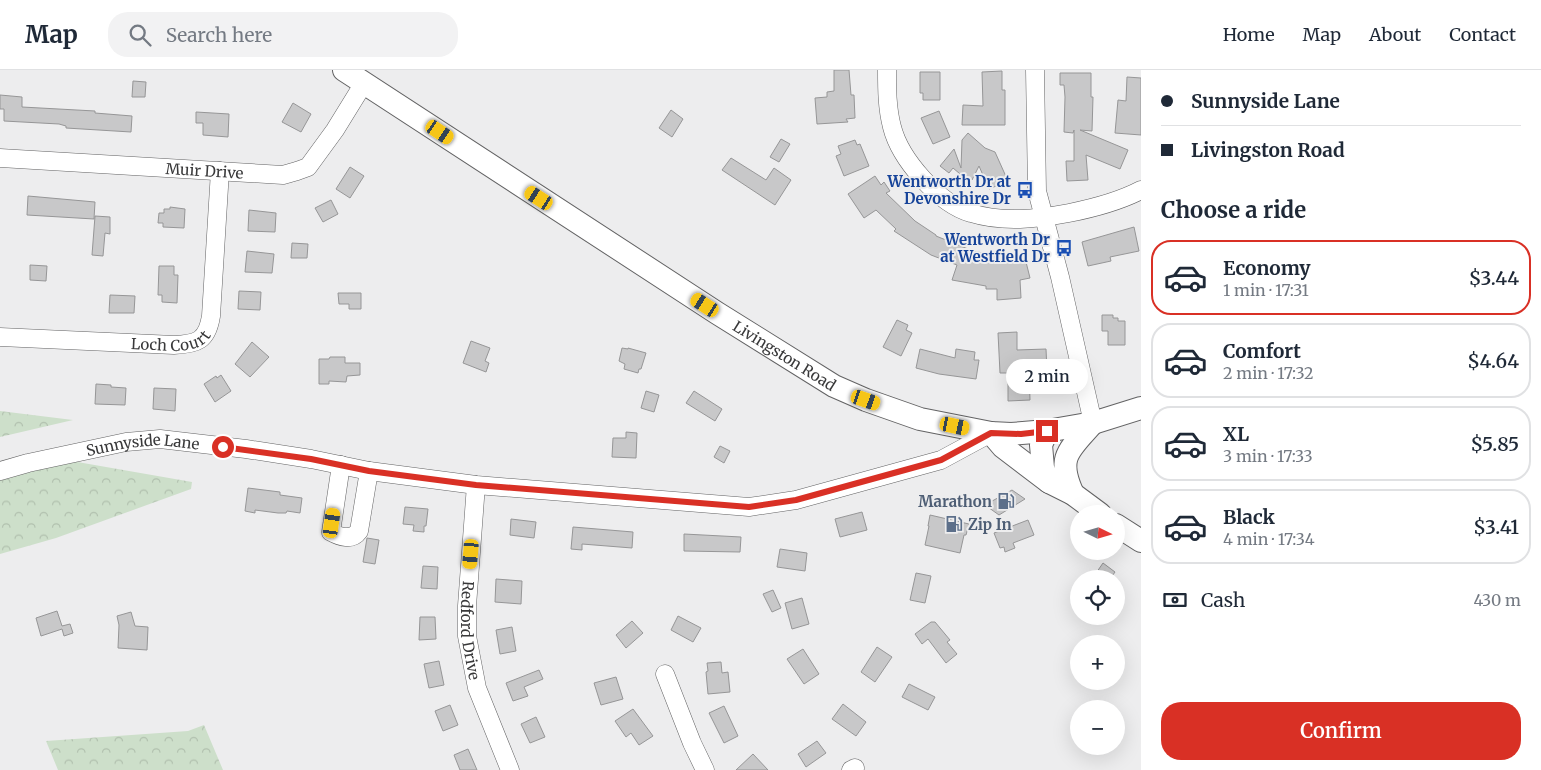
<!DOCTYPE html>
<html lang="en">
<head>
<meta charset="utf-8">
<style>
  body { margin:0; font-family:Merriweather,serif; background:#f2f2f3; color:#1f2937; height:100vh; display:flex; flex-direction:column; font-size:19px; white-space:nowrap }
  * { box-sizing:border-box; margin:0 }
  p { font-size:16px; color:#747a83 }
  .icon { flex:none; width:28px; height:28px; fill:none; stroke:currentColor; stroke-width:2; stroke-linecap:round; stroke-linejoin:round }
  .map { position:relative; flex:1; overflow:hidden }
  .details { display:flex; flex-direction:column; background:#fff; width:400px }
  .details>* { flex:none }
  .banner { display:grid; align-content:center; height:110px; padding:0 20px; background:#fff }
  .needle { width:32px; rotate:95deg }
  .controls { position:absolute; left:1070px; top:435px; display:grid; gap:10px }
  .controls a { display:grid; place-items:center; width:55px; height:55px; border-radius:50%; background:#fff; box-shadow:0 5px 20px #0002; font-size:25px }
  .end { position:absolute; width:22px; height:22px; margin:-11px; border:6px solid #d93025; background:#fff; box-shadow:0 0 0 2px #fff }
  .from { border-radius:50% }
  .bubble { position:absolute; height:35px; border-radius:18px; background:#fff; box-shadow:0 5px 20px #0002; font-size:16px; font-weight:600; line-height:35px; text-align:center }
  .car { position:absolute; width:15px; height:30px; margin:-15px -8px; border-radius:6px; box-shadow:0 0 4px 1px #0007; background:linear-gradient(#f5c518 24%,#345 0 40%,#f5c518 0 76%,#345 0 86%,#f5c518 0) }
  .banner b { display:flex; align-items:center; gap:18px; height:48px; font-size:19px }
  .banner b+b { border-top:1px solid #e0e1e3 }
  .banner i { width:12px; height:12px; background:#1f2937 }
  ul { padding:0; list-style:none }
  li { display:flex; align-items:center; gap:15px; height:75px; margin:0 10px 8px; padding:0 10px; border:2px solid #e0e1e3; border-radius:20px }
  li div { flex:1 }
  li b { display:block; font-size:19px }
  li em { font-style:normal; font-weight:600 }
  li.on { border-color:#d93025 }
  li>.icon { width:45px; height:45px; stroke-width:1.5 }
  h2 { padding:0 20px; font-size:22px; line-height:60px }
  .pay { display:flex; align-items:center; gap:12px; height:55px; padding:0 20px; font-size:19px }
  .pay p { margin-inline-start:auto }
  .button { display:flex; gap:10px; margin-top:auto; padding:10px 20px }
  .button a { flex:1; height:58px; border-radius:20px; background:#d93025; color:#fff; font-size:20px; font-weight:600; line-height:58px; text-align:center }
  header { display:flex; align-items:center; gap:30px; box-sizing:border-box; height:70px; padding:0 25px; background:#fff; border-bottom:1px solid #e0e1e3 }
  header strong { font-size:24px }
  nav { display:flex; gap:28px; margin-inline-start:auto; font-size:18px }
  .search { width:350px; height:45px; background:#f2f2f3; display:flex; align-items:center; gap:12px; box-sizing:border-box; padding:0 18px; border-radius:20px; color:#747a83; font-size:19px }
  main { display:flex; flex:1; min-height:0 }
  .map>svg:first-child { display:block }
  .forest { fill:url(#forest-crowns) }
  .building { fill:#c8c8c9; stroke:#969697 }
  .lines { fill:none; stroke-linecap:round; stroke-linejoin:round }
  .minor-casing { stroke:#636364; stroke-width:19 }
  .major-casing { stroke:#636364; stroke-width:24 }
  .minor { stroke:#fff; stroke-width:18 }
  .major { stroke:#fff; stroke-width:22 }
  .route { stroke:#d93025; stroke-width:6 }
  .labels { text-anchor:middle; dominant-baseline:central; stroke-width:4; stroke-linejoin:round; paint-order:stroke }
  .street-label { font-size:15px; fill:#39393a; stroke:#ededee }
  .transit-label { font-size:15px; font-weight:bold; fill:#164399; stroke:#ededee; text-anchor:end }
  .service-label { font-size:15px; font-weight:bold; fill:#4e5e75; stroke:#ededee; text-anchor:end }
</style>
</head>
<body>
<header>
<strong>Map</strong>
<div class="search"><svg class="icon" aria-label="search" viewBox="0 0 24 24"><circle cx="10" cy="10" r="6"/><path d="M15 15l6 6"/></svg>Search here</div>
<nav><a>Home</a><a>Map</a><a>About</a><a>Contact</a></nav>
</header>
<main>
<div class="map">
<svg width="1141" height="700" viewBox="0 0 1141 700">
  <defs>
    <pattern id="forest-crowns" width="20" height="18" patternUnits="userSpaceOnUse" patternTransform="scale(1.25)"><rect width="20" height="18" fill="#cddfca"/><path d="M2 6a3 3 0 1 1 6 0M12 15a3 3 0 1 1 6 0" fill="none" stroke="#b1c0ae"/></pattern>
  </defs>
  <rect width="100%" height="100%" fill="#ededee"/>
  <path class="forest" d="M0,341L73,350L0,367Z
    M43,386L192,412L191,419L56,468L0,484V394Z
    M204,655L223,700H58L46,671L188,661Z"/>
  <path class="building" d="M834,0H849L851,25H854L855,48L846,49L848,52L817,54L815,28L827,27V22L834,21Z
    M1002,1V20H1005V55H962L963,35L983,36L982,2Z
    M920,2H940V30H923V23H920Z
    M1060,3H1091V27H1093L1092,61L1080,60L1128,80L1120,99L1086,85L1088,110L1067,111L1066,91H1074V60L1073,63L1064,62L1065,27L1064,15H1060Z
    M1127,7L1141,8V65L1115,63L1118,30L1126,31Z
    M133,11L146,12L145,27H132Z
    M0,25L22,27V37L95,41V43L132,46L131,62L66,58V56L59,54L4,51V39H0Z
    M293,33L311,44L301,62L282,52Z
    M671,40L683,49L672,67L659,58Z
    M939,41L950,67L933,74L921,48Z
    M196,42L229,44L228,67L203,65V53H196Z
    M968,63L985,78L995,82L1008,111L989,119L979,96L972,110L964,104L966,109L953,98L949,103L940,96L954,79L961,98L962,70Z
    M781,69L790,74L779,92L770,87Z
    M855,70L857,75L860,74L869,96L844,106L836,86L841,84L838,76Z
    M731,88L766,110L774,98L791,110L775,135L722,100Z
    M350,97L364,106L350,128L336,119Z
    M875,106L881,115L884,112L890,121L886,123L915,151L936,165V166L973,181L997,186L996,193L1016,188V190L1025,188L1030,208L1020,210L1021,228L997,230V219H986V216L952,210L957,195L931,185L894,161L896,159L876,140L864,148L848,124Z
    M28,126L95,132L94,149L27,145Z
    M331,130L338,144L323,152L315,138Z
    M170,137L185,139L184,158L163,157V153H158L159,143H164V139H170Z
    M249,140L276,143L275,162L248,161Z
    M95,146L110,147V164L105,163L103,186L92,185Z
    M1134,157L1139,181L1110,187L1111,191L1088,196L1082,172Z
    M292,173L308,174L307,188H291Z
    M247,181L274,184L272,203L245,202Z
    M30,195L47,196L46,211L30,210Z
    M159,196H174V205H178L177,233L162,232V225H158Z
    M239,221L261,222L260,240L238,239Z
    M338,223H361V239H349V234H339Z
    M110,225L135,226L134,243H109Z
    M1102,245H1113V248H1118V251H1125V275H1108V261H1102Z
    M897,250L908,255L906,260L912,263L901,286L883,277Z
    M1017,262V280L1046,279L1047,301H1029L1030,330L1008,331V303H1000L998,263Z
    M471,271L490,278L485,291L489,293L486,302L463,293Z
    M252,272L269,287L250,307L235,294Z
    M622,278L628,279V278L646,283L641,299H639L638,303L624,299L625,294L619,291Z
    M920,279L955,288L956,279L975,282L974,290H979L976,309L939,304L916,298Z
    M330,287H345V293H360V305L347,306L346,312L329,311V314H319V289H329Z
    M221,305L231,321L215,332L204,314L216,306L217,308Z
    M96,314L111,315V317L126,318L125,335L95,334Z
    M154,318L176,319L175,341L153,339Z
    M646,321L659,325L654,342L641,338Z
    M694,321L722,339L715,351L686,333Z
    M626,362L637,363L636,388L612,387L613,368H626Z
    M720,376L730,381L724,393L714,387Z
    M248,418L280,422V425L302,428L300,443L287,441L286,443H278L255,440V443L245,441Z
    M1012,420L1025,429L999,445L985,435Z
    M405,437L428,439L426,456H424V462L413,461L414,455L403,454Z
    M862,442L867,460L840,467L835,449Z
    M930,445L969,454L966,465H964L960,483L925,475L929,456H928Z
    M511,449L536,452L534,468L510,465Z
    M1028,450L1034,465L1013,473L1015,478L1005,482L1004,477L1000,478L994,463Z
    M573,457L633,462L632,478L582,474V480L571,479Z
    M684,464L741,467L740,482L684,481Z
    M367,468L379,470L375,494L363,492Z
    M780,479L807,483L805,501L777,497Z
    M1103,493L1115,502L1110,509H1092Z
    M423,496L438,497L437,519L421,518Z
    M916,503L931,506L925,533L910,530Z
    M496,509L522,511L521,534L495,532Z
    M773,520L781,538L772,542L763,524Z
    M802,528L809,554L792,559L785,533Z
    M57,541L62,556L70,554L73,563L64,566L62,559L41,566L36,548Z
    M131,542L135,556L148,557L147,580L118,578L119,555L117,546Z
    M678,546L701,558L693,572L671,560Z
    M420,547H435L436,569L419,570Z
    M632,551L643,563L626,578L616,565Z
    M931,552H935L950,570L947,572L957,584L946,593L928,569L922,574L915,564Z
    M512,557L516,581L500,584L496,560Z
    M877,577L892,587L875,612L861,602Z
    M803,579L819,604L804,614L787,589Z
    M439,591L444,615L429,618L424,594Z
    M721,592L722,603L728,602L730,622L708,624L706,602L708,601L707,593Z
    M539,600L543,609L524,617L528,626L513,631L506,613Z
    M616,607L623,629L601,635L594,613Z
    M909,614L935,627L928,640L902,627Z
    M843,634L866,652L856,666L832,649Z
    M450,635L458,655L443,661L435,641Z
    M724,636L738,666L724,673L709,643Z
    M633,639L653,666L639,675L631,663L626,667L615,651Z
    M536,647L545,667L530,673L521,654Z
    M817,671L826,683L806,697L798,684Z
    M468,679L477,700H460L454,685Z
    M753,684L768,700H736Z"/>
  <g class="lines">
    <g class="minor-casing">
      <g id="minor">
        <path d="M887,0C887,19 887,38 892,57C900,89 939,134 971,143C1003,153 1037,149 1069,143C1094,138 1118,132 1141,120"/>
        <path d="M1035,0L1037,121L1060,207L1093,353"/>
        <path id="s1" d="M0,88L283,105L297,101L308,97L335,60L364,13"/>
        <path id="s2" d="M0,267L174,275C197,274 207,271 211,246L220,101"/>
        <path d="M341,395L331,462C340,467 352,471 359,461L369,401"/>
        <path id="s3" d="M0,401L28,393L126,372L160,369L246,379L311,389L369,401L476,415L749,437L796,430L941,390L991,363"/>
        <path id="s4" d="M476,415L467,536V566L477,618L510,700"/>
        <path d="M665,604L692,673L705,700"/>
        <path d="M851,700L855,698"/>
      </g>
    </g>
    <g class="major-casing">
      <g id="major">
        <path id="s5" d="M344,0L717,243L834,316L866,330L920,349L991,363L1011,364L1047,361L1093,353L1141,338"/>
        <path d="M1047,361L1041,375L1043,398L1049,412L1073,424L1100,444"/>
        <path d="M991,363L1003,377L1049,412"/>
        <path d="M1073,424C1056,387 1069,380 1093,353"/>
        <path d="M1116,455L1141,471"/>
      </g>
    </g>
    <use href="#minor" class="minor"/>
    <use href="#major" class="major"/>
  </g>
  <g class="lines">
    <path class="route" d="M223,377L311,389L369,401L476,415L749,437L796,430L941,390L991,363L1021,364L1047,361"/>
  </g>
  <defs>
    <g id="bus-bare" transform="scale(1.35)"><path d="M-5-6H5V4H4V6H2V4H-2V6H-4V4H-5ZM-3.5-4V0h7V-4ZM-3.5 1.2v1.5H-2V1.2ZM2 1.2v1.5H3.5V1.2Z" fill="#1a4fb4" stroke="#ededee" stroke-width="2.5" paint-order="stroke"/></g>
    <g id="fuel-bare" transform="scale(1.35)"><path d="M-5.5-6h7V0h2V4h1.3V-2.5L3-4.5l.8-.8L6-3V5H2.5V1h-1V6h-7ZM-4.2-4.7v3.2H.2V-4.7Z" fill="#5c6f8a" stroke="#ededee" stroke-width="2.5" paint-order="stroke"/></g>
  </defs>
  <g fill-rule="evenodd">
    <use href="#bus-bare" x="1025" y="120"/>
    <use href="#bus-bare" x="1064" y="178"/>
    <use href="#fuel-bare" x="1006" y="431"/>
    <use href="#fuel-bare" x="954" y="454"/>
  </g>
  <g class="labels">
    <g class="street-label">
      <text stroke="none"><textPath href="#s1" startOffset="205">Muir Drive</textPath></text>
      <text stroke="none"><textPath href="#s2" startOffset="171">Loch Court</textPath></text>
      <text stroke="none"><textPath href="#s5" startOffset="525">Livingston Road</textPath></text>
      <text stroke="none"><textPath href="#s3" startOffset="146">Sunnyside Lane</textPath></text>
      <text stroke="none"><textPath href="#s4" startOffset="146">Redford Drive</textPath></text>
    </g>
    <g class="transit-label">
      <text x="1011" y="111">Wentworth Dr at<tspan x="1011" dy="17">Devonshire Dr</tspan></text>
      <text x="1050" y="169">Wentworth Dr<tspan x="1050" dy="17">at Westfield Dr</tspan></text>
    </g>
    <g class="service-label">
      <text x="992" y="431">Marathon</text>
      <text x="968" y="454" text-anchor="start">Zip In</text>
    </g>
  </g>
</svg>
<div class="controls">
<a><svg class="needle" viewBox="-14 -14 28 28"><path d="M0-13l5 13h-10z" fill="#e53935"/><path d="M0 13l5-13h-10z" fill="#747a83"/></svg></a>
<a><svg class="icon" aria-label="locate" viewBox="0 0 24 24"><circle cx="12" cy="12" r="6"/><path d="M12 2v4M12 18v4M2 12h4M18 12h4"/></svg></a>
<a>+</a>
<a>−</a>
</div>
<i class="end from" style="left:223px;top:377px"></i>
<i class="end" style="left:1047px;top:361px"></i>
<div class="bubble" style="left:1006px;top:289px;width:82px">2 min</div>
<i class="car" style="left:440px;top:62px;rotate:124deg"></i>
<i class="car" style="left:539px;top:128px;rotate:303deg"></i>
<i class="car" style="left:705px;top:235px;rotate:303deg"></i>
<i class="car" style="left:866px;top:330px;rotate:109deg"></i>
<i class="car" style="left:955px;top:356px;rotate:102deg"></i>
<i class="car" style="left:332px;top:453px;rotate:8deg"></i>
<i class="car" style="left:471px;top:484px;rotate:185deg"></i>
</div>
<section class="details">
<div class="banner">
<b><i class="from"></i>Sunnyside Lane</b>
<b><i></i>Livingston Road</b>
</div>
<h2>Choose a ride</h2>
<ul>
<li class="on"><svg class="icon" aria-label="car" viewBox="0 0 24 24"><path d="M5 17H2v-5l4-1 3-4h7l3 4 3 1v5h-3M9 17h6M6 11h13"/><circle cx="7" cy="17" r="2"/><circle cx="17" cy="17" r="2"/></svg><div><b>Economy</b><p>1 min · 17:31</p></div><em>$3.44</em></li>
<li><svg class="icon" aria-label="car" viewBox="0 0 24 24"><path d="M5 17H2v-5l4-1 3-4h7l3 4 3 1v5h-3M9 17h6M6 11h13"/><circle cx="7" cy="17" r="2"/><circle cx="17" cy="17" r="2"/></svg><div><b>Comfort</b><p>2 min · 17:32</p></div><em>$4.64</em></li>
<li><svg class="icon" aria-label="car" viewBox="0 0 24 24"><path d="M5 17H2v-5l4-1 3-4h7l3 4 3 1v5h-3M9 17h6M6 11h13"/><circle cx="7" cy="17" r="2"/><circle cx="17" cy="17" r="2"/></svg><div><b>XL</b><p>3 min · 17:33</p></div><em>$5.85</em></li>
<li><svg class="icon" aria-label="car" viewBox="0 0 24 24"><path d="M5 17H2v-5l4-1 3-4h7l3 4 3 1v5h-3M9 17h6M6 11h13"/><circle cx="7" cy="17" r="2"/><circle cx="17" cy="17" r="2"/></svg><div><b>Black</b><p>4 min · 17:34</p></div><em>$3.41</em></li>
</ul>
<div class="pay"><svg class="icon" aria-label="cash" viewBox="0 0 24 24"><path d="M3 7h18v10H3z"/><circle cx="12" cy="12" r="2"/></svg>Cash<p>430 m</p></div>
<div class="button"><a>Confirm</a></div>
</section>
</main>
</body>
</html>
